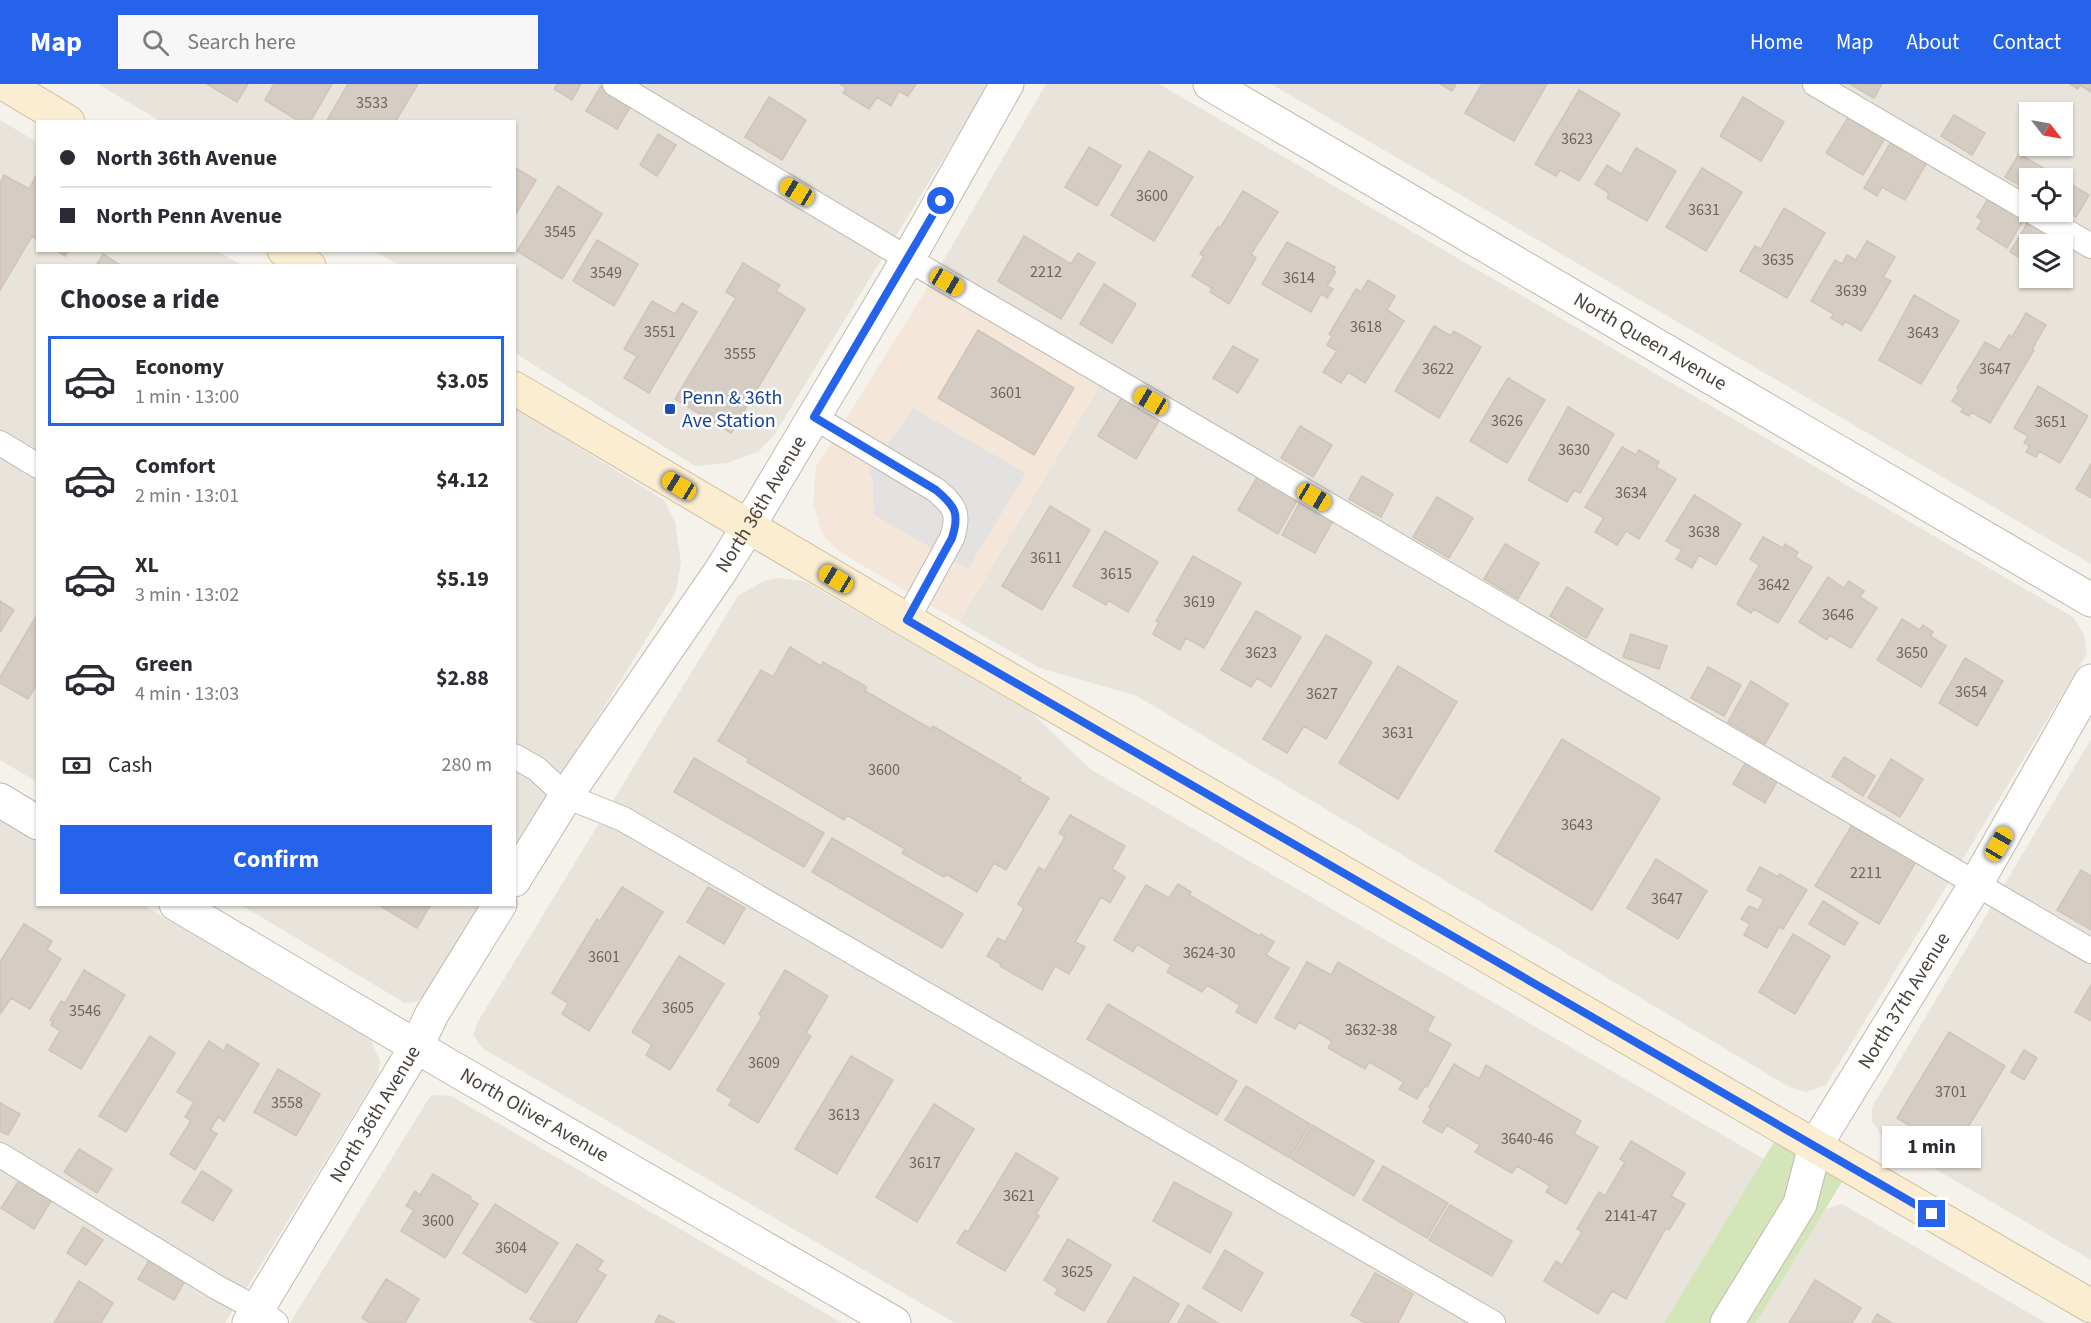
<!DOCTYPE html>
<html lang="en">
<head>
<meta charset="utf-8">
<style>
  body { margin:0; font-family:"Source Sans 3",sans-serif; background:#f7f7f7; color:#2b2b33; height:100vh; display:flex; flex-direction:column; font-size:22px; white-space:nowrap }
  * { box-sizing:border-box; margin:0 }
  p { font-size:20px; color:#7c7c81 }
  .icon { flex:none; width:33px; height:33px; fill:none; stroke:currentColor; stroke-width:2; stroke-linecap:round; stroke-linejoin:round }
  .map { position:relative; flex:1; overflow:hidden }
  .panel { position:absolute; left:36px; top:180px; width:480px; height:642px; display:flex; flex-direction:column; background:#fff; border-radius:0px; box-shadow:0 2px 4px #0004 }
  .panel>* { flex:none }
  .banner { position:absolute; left:36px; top:36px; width:480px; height:132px; border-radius:0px; box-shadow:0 2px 4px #0004; display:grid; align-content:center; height:132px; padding:0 24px; background:#fff }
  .needle { width:39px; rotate:121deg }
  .fabs { position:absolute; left:2019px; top:18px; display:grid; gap:12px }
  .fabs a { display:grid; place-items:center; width:54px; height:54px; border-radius:0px; background:#fff; box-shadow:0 2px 4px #0004; font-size:30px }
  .end { position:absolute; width:27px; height:27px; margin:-14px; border:8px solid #2563eb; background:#fff; box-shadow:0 0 0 3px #fff }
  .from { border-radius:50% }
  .bubble { position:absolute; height:42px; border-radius:0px; background:#fff; box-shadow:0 2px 4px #0004; font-size:20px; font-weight:700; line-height:42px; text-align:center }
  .car { position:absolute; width:18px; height:36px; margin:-18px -9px; border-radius:8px; box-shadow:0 0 4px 2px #0007; background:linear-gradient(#f5c518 24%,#345 0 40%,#f5c518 0 76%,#345 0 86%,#f5c518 0) }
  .banner b { display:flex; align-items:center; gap:21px; height:57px; font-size:22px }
  .banner b+b { border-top:2px solid #e1e1e2 }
  .banner i { width:15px; height:15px; background:#2b2b33 }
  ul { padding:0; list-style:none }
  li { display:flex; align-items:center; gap:18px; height:90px; margin:0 12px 9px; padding:0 12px; border:3px solid transparent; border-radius:0px }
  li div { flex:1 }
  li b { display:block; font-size:22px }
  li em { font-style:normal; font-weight:700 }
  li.current { border-color:#2563eb }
  li>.icon { width:54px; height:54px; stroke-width:1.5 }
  h2 { padding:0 24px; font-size:27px; line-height:72px }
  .pay { display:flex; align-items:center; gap:15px; height:66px; padding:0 24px; font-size:22px }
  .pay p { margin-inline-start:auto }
  .button { display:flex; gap:12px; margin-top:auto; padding:12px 24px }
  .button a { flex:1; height:69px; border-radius:0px; background:#2563eb; color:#fff; font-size:24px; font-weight:700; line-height:69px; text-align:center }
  header { display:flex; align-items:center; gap:36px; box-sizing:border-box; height:84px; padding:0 30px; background:#2563eb; color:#fff }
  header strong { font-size:28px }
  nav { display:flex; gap:33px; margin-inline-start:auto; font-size:21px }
  .search { width:420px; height:54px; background:#f7f7f7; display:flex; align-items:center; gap:15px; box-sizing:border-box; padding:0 21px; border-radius:0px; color:#7c7c81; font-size:22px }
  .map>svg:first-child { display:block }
  .residential { fill:#e8e3db; fill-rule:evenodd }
  .commercial { fill:#f4e7da }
  .green { fill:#d4e5b9 }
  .parking { fill:#e4e2e0 }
  .building { fill:#d5cdc3; stroke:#d0c4b6; stroke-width:1.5 }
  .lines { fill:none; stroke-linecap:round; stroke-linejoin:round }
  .lane-casing { stroke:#c0b9af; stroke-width:26 }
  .street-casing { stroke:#c0b9af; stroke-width:35 }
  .secondary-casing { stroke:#d0c0a0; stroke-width:35 }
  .lane { stroke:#fff; stroke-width:24 }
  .street { stroke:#fff; stroke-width:33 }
  .secondary { stroke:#faedd1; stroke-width:33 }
  .route { stroke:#2563eb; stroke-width:8 }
  .transit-dot { fill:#1a4fb4; stroke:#fff; stroke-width:2 }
  .labels { text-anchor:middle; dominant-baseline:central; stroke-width:5; stroke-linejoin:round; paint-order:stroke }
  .number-label { font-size:16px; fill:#6c655c }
  .street-label { font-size:20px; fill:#49423a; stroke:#fff }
  .transit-label { font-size:20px; fill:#164399; stroke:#fff; text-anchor:start }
</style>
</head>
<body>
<header>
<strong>Map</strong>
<div class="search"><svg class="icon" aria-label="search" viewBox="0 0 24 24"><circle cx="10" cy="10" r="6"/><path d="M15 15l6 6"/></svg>Search here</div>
<nav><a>Home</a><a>Map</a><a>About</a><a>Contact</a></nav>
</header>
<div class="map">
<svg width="2091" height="1239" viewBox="0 0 2091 1239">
  <rect width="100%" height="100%" fill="#f5f2ec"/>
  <path class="residential" d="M98,0H989L774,351L758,368L727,379L695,382L515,269L514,182L399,181L374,167L514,166V38L160,37Z
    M1046,0H1159L2073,533L2084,550L2087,570L1826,1001L1806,1008L1789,1003L1137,612L1040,584L959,538L1101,299L931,198Z
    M1271,0H2091V480ZM2030,28H2062V62H2030ZM2030,94H2062V128H2030ZM2030,160H2062V194H2030Z
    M0,36L37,58L38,166L217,167L242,181L38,182L37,698L0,676Z
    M515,324L664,416L675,438L681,478L676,507L515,768Z
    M777,494L804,497L1031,628L1090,685L1764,1075L1664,1239H955L482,964L473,951L477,939L738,512L764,497Z
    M2091,655V1176L1884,1055L1872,1037V1023Z
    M0,736L37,758L38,820L143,821L371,956L380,977L378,991L225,1239H0Z
    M241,821H482L425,913L415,918L405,919Z
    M431,1011L451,1012L842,1239H290Z
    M1842,1120L2046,1239H1756L1825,1125Z"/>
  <path class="commercial" d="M931,198L1101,299L959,538L838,467L822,450L813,420L816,383Z"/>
  <path class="green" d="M1783,1043L1851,1083L1756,1239H1664Z"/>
  <path class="parking" d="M913,324L1026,389L968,485L874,431L873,397L869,387Z"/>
  <path class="building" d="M207,0H248L237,18Z
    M274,0H332L310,38H300L265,16Z
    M348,0H418L395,38H326Z
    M557,0H581L572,16L554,5Z
    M840,0H916L908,12L899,7L891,22L877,13L869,25L843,9L846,4Z
    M1440,0H1456L1452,7Z
    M1482,0H1547L1514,57L1465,29Z
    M1850,0H1882L1874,14Z
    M2070,0H2091V8L2080,1L2078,5Z
    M601,2L632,20L617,45L586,27Z
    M1579,6L1620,30L1579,97L1560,86L1556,92L1535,80Z
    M769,13L806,36L782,76L745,53Z
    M1743,13L1784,38L1761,77L1720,52Z
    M1954,31L1985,49L1972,71L1941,52Z
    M1849,32L1885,54L1863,91L1826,69Z
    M658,50L676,61L657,92L640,81Z
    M1894,53L1930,73L1905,116L1882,103L1877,112L1864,104Z
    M1089,63L1121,82L1097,122L1065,103Z
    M1636,64L1676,87L1647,137L1607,114L1609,109L1595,100L1607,81L1621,90Z
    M1149,67L1193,93L1154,157L1111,131Z
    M2019,70L2054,90L2052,94H2030V107L2005,93Z
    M514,83L536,96L514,133Z
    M1702,84L1742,108L1706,167L1666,143Z
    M37,90L38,156L32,152L0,206V99L4,91L29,105Z
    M2062,95L2089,111L2076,133L2062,126Z
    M558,102L602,130L562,195L517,167Z
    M1243,107L1278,128L1251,170L1256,174L1229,220L1210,208L1212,204L1192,192L1204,172L1200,170L1218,143L1220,144Z
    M1991,110L2026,131L2007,164L1977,145L1982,136L1977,133Z
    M1784,124L1825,149L1787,214L1740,187L1755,162L1761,165Z
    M2031,133L2066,156L2062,161L2030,160V180L2010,168Z
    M1024,152L1071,180L1078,169L1095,179L1061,235L998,197Z
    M597,156L638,180L614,222L573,197Z
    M1867,157L1895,173L1883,193L1891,197L1861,247L1845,237L1843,241L1831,234L1834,230L1811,217L1835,176L1842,180L1847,171L1856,176Z
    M1287,158L1335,183L1333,186L1336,188L1327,202L1333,205L1327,214L1321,210L1311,228L1262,200Z
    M55,166H69L65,172Z
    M103,170L122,182H96Z
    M743,179L780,201L776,207L805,225L731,349L675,315L736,214L726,208Z
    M1368,196L1395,212L1387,226L1404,237L1365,299L1348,288L1341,299L1323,288L1337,267L1327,261L1332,252L1329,250L1356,205L1361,208Z
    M1104,200L1136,220L1112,259L1080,240Z
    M1914,211L1959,237L1921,300L1879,276Z
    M652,217L675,230L682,219L697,228L649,309L624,294L637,272L624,265Z
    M2026,229L2046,241L2032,265L2034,266L1990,339L1971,328L1969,332L1961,328L1963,324L1952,317L1959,306L1957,304L1985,258L2000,266L2009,251L2012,253Z
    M1434,242L1451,252L1454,247L1481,263L1439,334L1395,307Z
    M978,246L1074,304L1034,371L938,314Z
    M1233,262L1258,276L1238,309L1213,294Z
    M1508,294L1545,316L1507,379L1470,357Z
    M2038,302L2088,332L2060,379L2039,367L2036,373L2026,368L2030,362L2024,359L2028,352L2014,344Z
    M1122,313L1160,335L1136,375L1098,352Z
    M1568,323L1614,350L1580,409L1574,406L1567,418L1528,396Z
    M1300,342L1332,361L1313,393L1281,374Z
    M1622,363L1636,371L1639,366L1659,378L1656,383L1676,395L1639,455L1626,447L1617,461L1595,448L1604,434L1585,423Z
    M2091,380V414L2076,405Z
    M1259,390L1299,413L1278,450L1238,426Z
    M1362,392L1393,410L1381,433L1349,415Z
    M1694,411L1741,440L1716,481L1699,471L1692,484L1676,475L1682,466L1666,457Z
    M1437,413L1473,434L1449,474L1413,453Z
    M1301,416L1334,435L1315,469L1282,451Z
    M1050,422L1090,446L1042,526L1002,502Z
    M1105,447L1158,478L1128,528L1108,516L1106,521L1073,502Z
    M1763,453L1783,464L1785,460L1798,468L1795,473L1812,483L1778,539L1754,525L1751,529L1737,520L1759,481L1750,475Z
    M1505,460L1539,479L1518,515L1484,495Z
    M1193,472L1241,499L1204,564L1186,554L1180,566L1153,550L1159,538L1156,537Z
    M1828,493L1844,504L1849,497L1864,507L1860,513L1877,524L1851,564L1829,551L1827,556L1799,538Z
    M1567,503L1603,525L1586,554L1550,532Z
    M0,517L14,526L0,548Z
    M1256,527L1301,553L1271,603L1257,594L1251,603L1221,586Z
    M37,531L38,604L35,603L28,615L0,599V593Z
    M1902,535L1920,546L1923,541L1933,548L1930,552L1946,562L1921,603L1877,576Z
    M1631,550L1667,562L1659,585L1623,573Z
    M1326,551L1372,578L1326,655L1304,642L1287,669L1263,655Z
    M790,563L821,582L823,578L867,603L865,607L931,645L933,642L1021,694L1019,697L1049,714L1006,786L994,779L977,808L946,790L944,793L902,769L905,765L847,731L844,736L747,678L749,675L718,657L761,586L773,593Z
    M1965,574L2003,597L1977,642L1939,619Z
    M1398,582L1457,618L1398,715L1339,679Z
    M1708,583L1741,601L1724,632L1691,614Z
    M1751,597L1788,620L1765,660L1728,638Z
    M1562,655L1660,714L1592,826L1495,767Z
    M1844,673L1875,692L1863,712L1832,692Z
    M694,674L824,749L804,783L674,708Z
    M1891,675L1923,695L1900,733L1868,714Z
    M1747,676L1779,694L1765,719L1733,700Z
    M1070,731L1125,762L1112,785L1125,793L1110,819L1101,813L1075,858L1085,863L1069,890L1055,882L1042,906L1000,882L1001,880L987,872L998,854L1005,858L1024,824L1018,820L1039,783L1045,787L1065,753L1059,749Z
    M1854,738L1917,776L1879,840L1815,802Z
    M832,754L963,830L942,864L812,788Z
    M1656,775L1707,807L1678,855L1627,824Z
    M1760,783L1778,793L1780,790L1807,806L1783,845L1779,843L1767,864L1744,851L1750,840L1741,835L1749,822L1758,826L1764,815L1747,806Z
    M2081,786L2091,792V846L2057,826Z
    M1178,800L1191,808L1189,811L1259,852L1261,850L1274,858L1266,871L1289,884L1256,939L1236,928L1240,921L1207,901L1202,908L1167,888L1171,881L1137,860L1133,868L1114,856L1146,801L1169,814Z
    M622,803L663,828L589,947L562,930L568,919L552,909L597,835L600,837Z
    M708,803L745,824L724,860L687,838Z
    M1823,817L1858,839L1844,861L1809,840Z
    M377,820H431L417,844Z
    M24,840L52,857L47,866L61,875L30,925L11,914L1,929L0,878Z
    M1793,850L1830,872L1795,930L1759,908Z
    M679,872L724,900L670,986L646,971L652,961L632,948Z
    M1307,878L1331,891L1338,878L1434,933L1427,947L1451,960L1427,1003L1425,1002L1417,1015L1399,1005L1404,998L1369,978L1365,985L1328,964L1332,957L1299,938L1295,945L1275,934Z
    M84,886L125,911L81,985L49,966L60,947L51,941L53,937L50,936L61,917L65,919Z
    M785,886L828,912L806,949L811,952L758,1039L729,1021L732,1015L717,1006L762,933L759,930Z
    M2091,901V937L2075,928Z
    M1108,920L1237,997L1217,1031L1087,955Z
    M1949,948L2005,982L1953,1068L1897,1034Z
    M150,952L175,969L126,1048L99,1032Z
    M209,957L224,967L227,960L259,980L224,1037L218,1033L210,1046L217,1050L195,1086L170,1070L191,1037L185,1033L194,1018L177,1008Z
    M2024,966L2037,974L2024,996L2011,988Z
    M851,972L893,996L837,1090L795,1065Z
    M1454,980L1479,995L1486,981L1581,1037L1574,1050L1598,1063L1566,1120L1546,1108L1550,1102L1517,1082L1512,1089L1475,1068L1480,1061L1447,1041L1442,1049L1423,1038L1431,1024L1429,1023Z
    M278,985L320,1010L296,1052L254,1028Z
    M1246,1002L1310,1040L1290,1074L1225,1036Z
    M0,1019L20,1030L8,1051L0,1047Z
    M934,1020L974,1045L917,1138L876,1113Z
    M1312,1041L1374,1077L1354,1112L1292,1075Z
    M1631,1057L1685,1089L1671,1112L1685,1120L1669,1146L1666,1144L1626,1215L1612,1207L1598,1230L1544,1197L1556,1177L1562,1181L1582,1148L1577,1145L1599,1108L1605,1112L1625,1078L1620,1075Z
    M79,1065L112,1085L97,1109L64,1088Z
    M1016,1069L1058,1094L1036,1130L1039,1132L1005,1187L957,1159L965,1146L968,1148Z
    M1383,1082L1448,1119L1427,1154L1363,1116Z
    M202,1087L232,1106L213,1137L182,1118Z
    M433,1090L471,1113L470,1115L478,1120L445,1174L401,1147L414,1126L406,1122L415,1107L420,1111Z
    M22,1092L54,1112L34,1145L1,1124Z
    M1174,1098L1232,1129L1210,1169L1153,1137Z
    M495,1120L558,1159L526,1209L463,1169Z
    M1450,1121L1512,1157L1492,1192L1429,1156Z
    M83,1143L103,1156L86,1181L67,1169Z
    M1068,1155L1111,1181L1084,1227L1055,1210L1058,1205L1044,1196Z
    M577,1160L603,1177L597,1186L606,1191L576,1239H538L530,1235Z
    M1225,1166L1263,1189L1241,1227L1203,1204Z
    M152,1171L188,1192L174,1216L138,1195Z
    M1375,1189L1413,1210L1398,1239H1365L1351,1231Z
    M1134,1193L1179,1220L1168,1239H1107Z
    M386,1195L419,1215L405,1239H370L362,1234Z
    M1815,1196L1861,1224L1852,1239H1789Z
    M79,1197L113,1219L101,1239H54Z
    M1188,1221L1218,1239H1178Z
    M1877,1230L1892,1239H1872Z
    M659,1231L675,1239H655Z"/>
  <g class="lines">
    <g class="lane-casing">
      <path id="lane" d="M615,0L908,175L2091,867
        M1815,0L2030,126
        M2033,128L2091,162
        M814,333L936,406C955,422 960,429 952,454L907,536
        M0,359L38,382
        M514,672L537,685L566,712L623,735L1493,1239
        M0,1071L218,1204L257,1225L276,1239"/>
    </g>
    <g class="street-casing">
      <g id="street">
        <path id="s1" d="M1210,0L2091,516"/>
        <path d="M0,716L38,739"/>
        <path id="s2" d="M514,796L566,712L722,485L748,443L908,175L1007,0"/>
        <path id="s3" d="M176,820L451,983L894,1239"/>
        <path id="s4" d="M249,1239L416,963L432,930L500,820"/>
        <path id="s5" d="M1727,1239L1800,1120L1815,1062L1976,800L2091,597"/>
      </g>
    </g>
    <g class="secondary-casing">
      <path id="secondary" d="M5,0L68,38
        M284,166L309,182
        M514,304L907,536L2091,1222"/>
    </g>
    <use href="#lane" class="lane"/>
    <use href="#street" class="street"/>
    <use href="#secondary" class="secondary"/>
  </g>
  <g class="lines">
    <path class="route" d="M941,117L814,333L936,406C955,422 960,429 952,454L907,536L1932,1130"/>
  </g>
  <rect class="transit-dot" x="664" y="319" width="12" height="12" rx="3"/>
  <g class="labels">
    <g class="number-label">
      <text x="372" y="19">3533</text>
      <text x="1577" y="55">3623</text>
      <text x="1152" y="112">3600</text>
      <text x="1704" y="126">3631</text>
      <text x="560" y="148">3545</text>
      <text x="1778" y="176">3635</text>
      <text x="1046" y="188">2212</text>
      <text x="606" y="189">3549</text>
      <text x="1299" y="194">3614</text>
      <text x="1851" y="207">3639</text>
      <text x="1366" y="243">3618</text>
      <text x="660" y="248">3551</text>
      <text x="1923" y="249">3643</text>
      <text x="740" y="270">3555</text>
      <text x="1438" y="285">3622</text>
      <text x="1995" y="285">3647</text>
      <text x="1006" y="309">3601</text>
      <text x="1507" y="337">3626</text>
      <text x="2051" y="338">3651</text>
      <text x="1574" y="366">3630</text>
      <text x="1631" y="409">3634</text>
      <text x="1704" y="448">3638</text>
      <text x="1046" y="474">3611</text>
      <text x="1116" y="490">3615</text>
      <text x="1774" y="501">3642</text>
      <text x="1199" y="518">3619</text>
      <text x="1838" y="531">3646</text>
      <text x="1261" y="569">3623</text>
      <text x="1912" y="569">3650</text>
      <text x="1971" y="608">3654</text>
      <text x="1322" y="610">3627</text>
      <text x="1398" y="649">3631</text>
      <text x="884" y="686">3600</text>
      <text x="1577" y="741">3643</text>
      <text x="1866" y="789">2211</text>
      <text x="1667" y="815">3647</text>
      <text x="1209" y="869">3624-30</text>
      <text x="604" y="873">3601</text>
      <text x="678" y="924">3605</text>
      <text x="85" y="927">3546</text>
      <text x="1371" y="946">3632-38</text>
      <text x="764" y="979">3609</text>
      <text x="1951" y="1008">3701</text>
      <text x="287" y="1019">3558</text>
      <text x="844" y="1031">3613</text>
      <text x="1527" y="1055">3640-46</text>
      <text x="925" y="1079">3617</text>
      <text x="1019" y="1112">3621</text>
      <text x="1631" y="1132">2141-47</text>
      <text x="438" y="1137">3600</text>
      <text x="511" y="1164">3604</text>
      <text x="1077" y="1188">3625</text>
    </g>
    <g class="street-label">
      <text stroke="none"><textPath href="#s1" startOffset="510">North Queen Avenue</textPath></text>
      <text stroke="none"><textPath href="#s2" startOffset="450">North 36th Avenue</textPath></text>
      <text stroke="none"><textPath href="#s5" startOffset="370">North 37th Avenue</textPath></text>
      <text stroke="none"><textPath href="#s4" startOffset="244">North 36th Avenue</textPath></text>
      <text stroke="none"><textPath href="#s3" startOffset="416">North Oliver Avenue</textPath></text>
    </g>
    <g class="transit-label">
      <text x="682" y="314">Penn &amp; 36th<tspan x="682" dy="23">Ave Station</tspan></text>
    </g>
  </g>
</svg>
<div class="fabs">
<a><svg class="needle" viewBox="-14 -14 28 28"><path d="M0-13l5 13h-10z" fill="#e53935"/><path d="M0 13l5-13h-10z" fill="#7c7c81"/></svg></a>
<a><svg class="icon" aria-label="locate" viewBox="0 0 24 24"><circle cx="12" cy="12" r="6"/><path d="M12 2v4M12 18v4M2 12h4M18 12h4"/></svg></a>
<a><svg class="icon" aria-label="layers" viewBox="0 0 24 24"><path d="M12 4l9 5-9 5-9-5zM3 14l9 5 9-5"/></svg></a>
</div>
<i class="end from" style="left:941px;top:117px"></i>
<i class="end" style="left:1932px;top:1130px"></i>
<div class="bubble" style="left:1882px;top:1042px;width:99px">1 min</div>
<i class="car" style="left:797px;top:108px;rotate:301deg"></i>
<i class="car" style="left:947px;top:198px;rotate:120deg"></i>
<i class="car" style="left:1151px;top:317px;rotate:300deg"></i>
<i class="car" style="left:679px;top:402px;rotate:301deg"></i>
<i class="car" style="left:1314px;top:413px;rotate:120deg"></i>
<i class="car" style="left:836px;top:495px;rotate:301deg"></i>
<i class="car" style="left:1999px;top:760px;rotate:30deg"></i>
<div class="banner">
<b><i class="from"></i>North 36th Avenue</b>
<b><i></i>North Penn Avenue</b>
</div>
<section class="panel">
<h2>Choose a ride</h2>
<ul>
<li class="current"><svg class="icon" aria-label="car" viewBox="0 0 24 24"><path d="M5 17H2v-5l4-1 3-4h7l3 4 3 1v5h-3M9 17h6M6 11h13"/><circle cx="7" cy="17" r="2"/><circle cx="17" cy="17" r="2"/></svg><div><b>Economy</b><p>1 min · 13:00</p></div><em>$3.05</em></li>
<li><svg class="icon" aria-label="car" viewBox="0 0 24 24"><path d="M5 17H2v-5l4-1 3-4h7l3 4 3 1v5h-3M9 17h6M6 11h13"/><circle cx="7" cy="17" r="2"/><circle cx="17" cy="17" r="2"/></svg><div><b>Comfort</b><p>2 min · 13:01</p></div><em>$4.12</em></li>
<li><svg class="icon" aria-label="car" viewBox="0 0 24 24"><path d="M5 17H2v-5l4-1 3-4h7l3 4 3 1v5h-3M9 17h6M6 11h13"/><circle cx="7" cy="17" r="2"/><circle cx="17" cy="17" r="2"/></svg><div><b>XL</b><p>3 min · 13:02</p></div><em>$5.19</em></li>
<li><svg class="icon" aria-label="car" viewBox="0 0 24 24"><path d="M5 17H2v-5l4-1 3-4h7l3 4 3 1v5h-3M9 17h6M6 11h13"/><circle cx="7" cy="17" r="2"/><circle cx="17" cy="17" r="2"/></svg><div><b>Green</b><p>4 min · 13:03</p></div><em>$2.88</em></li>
</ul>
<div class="pay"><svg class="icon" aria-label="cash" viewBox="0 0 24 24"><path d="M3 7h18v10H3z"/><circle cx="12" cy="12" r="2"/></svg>Cash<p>280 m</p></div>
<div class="button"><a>Confirm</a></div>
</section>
</div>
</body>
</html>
